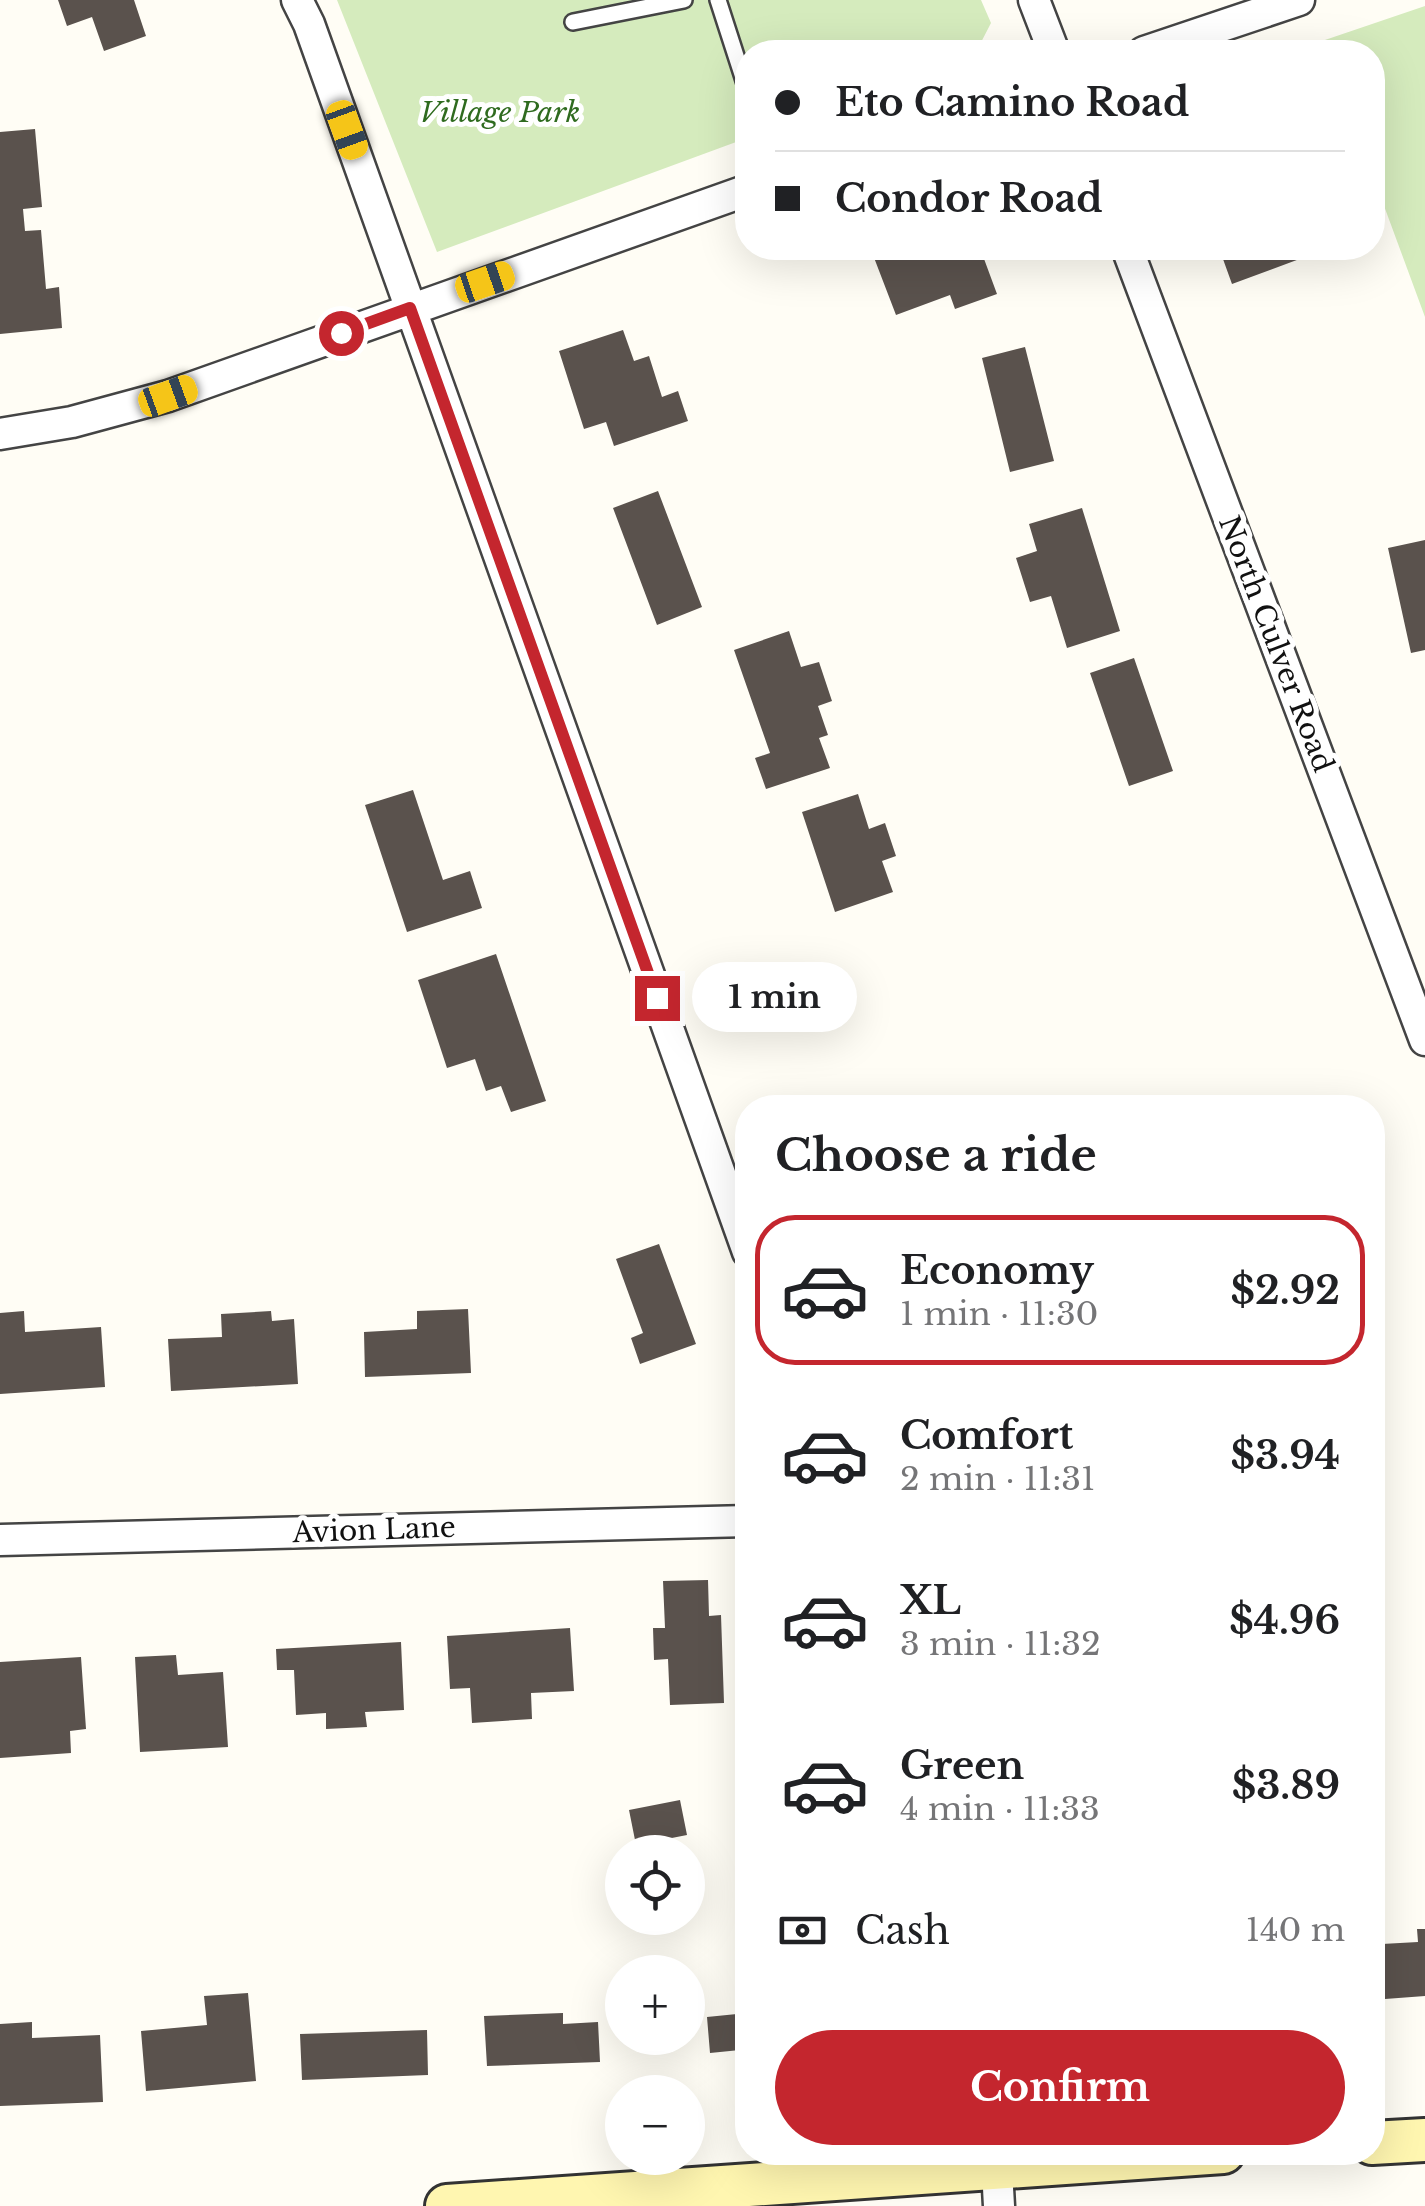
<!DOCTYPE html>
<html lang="en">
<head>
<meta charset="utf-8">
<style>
  body { margin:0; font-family:"Libre Baskerville",serif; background:#f2f2f2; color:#202124; height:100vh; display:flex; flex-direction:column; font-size:38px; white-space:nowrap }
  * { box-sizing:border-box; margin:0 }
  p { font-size:32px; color:#757577 }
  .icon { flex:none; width:55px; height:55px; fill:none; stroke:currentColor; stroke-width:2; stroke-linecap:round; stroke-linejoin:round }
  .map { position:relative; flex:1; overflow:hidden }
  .drawer { position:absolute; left:735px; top:1095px; width:650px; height:1070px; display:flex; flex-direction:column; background:#fff; border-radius:40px; box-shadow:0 10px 40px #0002 }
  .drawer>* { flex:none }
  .guide { position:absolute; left:735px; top:40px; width:650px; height:220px; border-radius:40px; box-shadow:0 10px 40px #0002; display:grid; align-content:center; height:220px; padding:0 40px; background:#fff }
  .buttons { position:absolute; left:605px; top:1835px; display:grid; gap:20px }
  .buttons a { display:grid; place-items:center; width:100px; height:100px; border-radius:50%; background:#fff; box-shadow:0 10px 40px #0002; font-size:50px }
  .end { position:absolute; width:45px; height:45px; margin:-22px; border:12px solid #c4262e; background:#fff; box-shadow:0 0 0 5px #fff }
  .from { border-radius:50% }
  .bubble { position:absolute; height:70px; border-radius:35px; background:#fff; box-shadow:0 10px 40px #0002; font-size:32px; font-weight:700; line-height:70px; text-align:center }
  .car { position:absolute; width:30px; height:60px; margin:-30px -15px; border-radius:12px; box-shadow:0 0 8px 2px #0007; background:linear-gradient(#f5c518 24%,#345 0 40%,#f5c518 0 76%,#345 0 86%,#f5c518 0) }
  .guide b { display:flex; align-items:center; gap:35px; height:95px; font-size:38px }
  .guide b+b { border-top:2px solid #e0e0e0 }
  .guide i { width:25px; height:25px; background:#202124 }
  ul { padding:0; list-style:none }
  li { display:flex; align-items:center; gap:30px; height:150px; margin:0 20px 15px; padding:0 20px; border:5px solid transparent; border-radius:40px }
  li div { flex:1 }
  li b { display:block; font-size:38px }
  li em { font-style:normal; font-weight:700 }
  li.on { border-color:#c4262e }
  li>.icon { width:90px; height:90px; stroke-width:1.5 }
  h2 { padding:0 40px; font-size:45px; line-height:120px }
  .pay { display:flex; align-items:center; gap:25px; height:110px; padding:0 40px; font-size:38px }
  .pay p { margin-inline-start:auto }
  .button { display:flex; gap:20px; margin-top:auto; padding:20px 40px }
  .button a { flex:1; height:115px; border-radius:60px; background:#c4262e; color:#fff; font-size:40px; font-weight:700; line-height:115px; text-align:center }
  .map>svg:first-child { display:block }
  .green { fill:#d5ebbd }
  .building { fill:#5a524d }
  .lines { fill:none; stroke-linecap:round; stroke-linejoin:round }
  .lane-casing { stroke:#444; stroke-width:20 }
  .street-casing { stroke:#444; stroke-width:35 }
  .secondary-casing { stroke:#333; stroke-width:48 }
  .lane { stroke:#fff; stroke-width:15 }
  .street { stroke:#fff; stroke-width:30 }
  .secondary { stroke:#fff6b0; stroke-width:42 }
  .route { stroke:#c4262e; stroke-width:12 }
  .labels { text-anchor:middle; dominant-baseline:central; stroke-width:10; stroke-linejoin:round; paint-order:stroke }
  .park-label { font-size:28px; font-style:italic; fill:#2f6b1f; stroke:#fff }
  .street-label { font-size:28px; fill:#111; stroke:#fff }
</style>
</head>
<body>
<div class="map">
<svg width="1425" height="2206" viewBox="0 0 1425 2206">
  <rect width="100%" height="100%" fill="#fffdf5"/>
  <path class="green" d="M337,0H981L991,23L976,52H748L747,138L437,252Z
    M1425,6V317L1373,176L1372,52H1327L1322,41Z"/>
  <path class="building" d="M58,0H134L146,36L104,51L92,17L67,26Z
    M35,129L42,207L23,209L25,231L41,230L46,289L59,287L62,328L0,334V132Z
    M893,248H980L997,294L955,309L950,295L896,315L873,255Z
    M1219,248H1320L1321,251L1232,284Z
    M623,330L634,361L649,356L662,397L678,391L688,421L614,446L606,422L584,429L559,351Z
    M1025,347L1054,461L1010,472L982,358Z
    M658,491L702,607L657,625L613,508Z
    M1082,508L1120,631L1067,648L1051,596L1030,602L1016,558L1037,551L1029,524Z
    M1425,540V650L1411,653L1388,548Z
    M789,631L801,667L819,662L832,701L818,706L828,735L819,738L830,768L766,789L755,758L770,753L734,650Z
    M1134,658L1173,771L1129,786L1090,673Z
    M413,790L443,880L470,871L482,908L407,932L365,805Z
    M858,794L869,829L885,823L896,856L882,861L893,892L835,912L802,812Z
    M496,954L546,1101L511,1112L501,1086L486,1091L475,1059L447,1068L418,980Z
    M659,1244L696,1344L640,1364L631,1338L643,1333L616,1259Z
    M468,1309L471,1373L365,1377L364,1332L417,1329V1311Z
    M24,1311L25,1332L101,1327L105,1387L0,1394V1313Z
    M271,1311L272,1321L294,1319L298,1384L171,1391L168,1339L222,1337L221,1314Z
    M708,1580L709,1616L721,1615L724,1703L670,1705L668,1659L654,1660L653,1628H665L663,1581Z
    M570,1628L574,1691L531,1693L532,1719L472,1723L470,1688L450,1689L447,1636Z
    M401,1642L404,1710L365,1712L367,1727L326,1729V1713L296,1715L294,1670H277L276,1649Z
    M176,1655L178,1675L223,1672L228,1747L140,1752L135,1657Z
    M81,1657L86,1729L70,1731L71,1753L0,1758V1662Z
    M748,1790V1858H745L738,1791Z
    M680,1800L687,1835L636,1845L629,1810Z
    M1417,1929H1425V1996L1385,1999L1382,1944L1418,1942Z
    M248,1993L256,2081L146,2091L141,2031L207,2025L204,1996Z
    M563,2013V2024L598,2022L600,2062L487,2066L484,2016Z
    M737,2014L740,2050L710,2053L707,2017Z
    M32,2022V2038L100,2035L103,2102L0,2106V2024Z
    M427,2030L428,2075L302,2080L300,2034Z"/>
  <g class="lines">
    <g class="lane-casing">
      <path id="lane" d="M718,0L748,93
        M573,22L684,0"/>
    </g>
    <g class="street-casing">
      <path id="street" d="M297,0L309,24L748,1252
        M1034,0L1054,52
        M1144,52L1299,0
        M1127,248L1425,1040
        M0,434L72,422L168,396L748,190
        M0,1540L748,1521
        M996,2152L999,2206"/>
    </g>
    <g class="secondary-casing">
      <path id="secondary" d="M1372,2143L1425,2140
        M447,2206L1223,2152"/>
    </g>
    <use href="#lane" class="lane"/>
    <use href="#street" class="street"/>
    <use href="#secondary" class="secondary"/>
  </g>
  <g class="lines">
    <path class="route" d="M341,333L410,308L657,998"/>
  </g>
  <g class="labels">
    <g class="park-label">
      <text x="500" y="112">Village Park</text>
    </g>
    <g class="street-label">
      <text transform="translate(1276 644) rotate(69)">North Culver Road</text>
      <text transform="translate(374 1530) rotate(-2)">Avion Lane</text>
    </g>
  </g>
</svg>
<div class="buttons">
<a><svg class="icon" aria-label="locate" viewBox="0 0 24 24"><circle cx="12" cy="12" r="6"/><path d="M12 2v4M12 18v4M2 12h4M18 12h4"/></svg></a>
<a>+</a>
<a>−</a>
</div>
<i class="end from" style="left:341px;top:333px"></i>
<i class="end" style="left:657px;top:998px"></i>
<div class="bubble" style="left:692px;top:962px;width:165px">1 min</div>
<i class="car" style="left:347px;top:130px;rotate:160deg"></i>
<i class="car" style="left:485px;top:282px;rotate:71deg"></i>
<i class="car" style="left:168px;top:396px;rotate:70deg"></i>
<div class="guide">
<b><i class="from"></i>Eto Camino Road</b>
<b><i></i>Condor Road</b>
</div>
<section class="drawer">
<h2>Choose a ride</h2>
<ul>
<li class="on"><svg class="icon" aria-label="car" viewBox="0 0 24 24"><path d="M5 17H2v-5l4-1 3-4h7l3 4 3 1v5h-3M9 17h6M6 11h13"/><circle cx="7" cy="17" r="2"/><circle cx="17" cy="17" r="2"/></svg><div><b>Economy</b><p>1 min · 11:30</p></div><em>$2.92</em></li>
<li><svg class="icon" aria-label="car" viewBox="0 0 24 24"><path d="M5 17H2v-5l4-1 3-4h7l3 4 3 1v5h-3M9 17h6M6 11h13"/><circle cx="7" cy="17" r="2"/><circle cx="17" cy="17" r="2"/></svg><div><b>Comfort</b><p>2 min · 11:31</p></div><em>$3.94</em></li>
<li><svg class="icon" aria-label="car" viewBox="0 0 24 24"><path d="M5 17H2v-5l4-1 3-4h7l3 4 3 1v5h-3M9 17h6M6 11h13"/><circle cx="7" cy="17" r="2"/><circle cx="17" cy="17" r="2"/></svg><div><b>XL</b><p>3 min · 11:32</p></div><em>$4.96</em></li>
<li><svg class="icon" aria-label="car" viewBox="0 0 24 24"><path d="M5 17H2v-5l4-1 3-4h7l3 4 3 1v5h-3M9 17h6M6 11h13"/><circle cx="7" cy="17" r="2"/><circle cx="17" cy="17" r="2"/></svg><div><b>Green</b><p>4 min · 11:33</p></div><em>$3.89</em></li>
</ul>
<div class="pay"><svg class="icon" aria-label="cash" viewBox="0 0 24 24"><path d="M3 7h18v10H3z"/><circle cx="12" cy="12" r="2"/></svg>Cash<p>140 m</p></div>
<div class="button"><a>Confirm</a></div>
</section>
</div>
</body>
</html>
